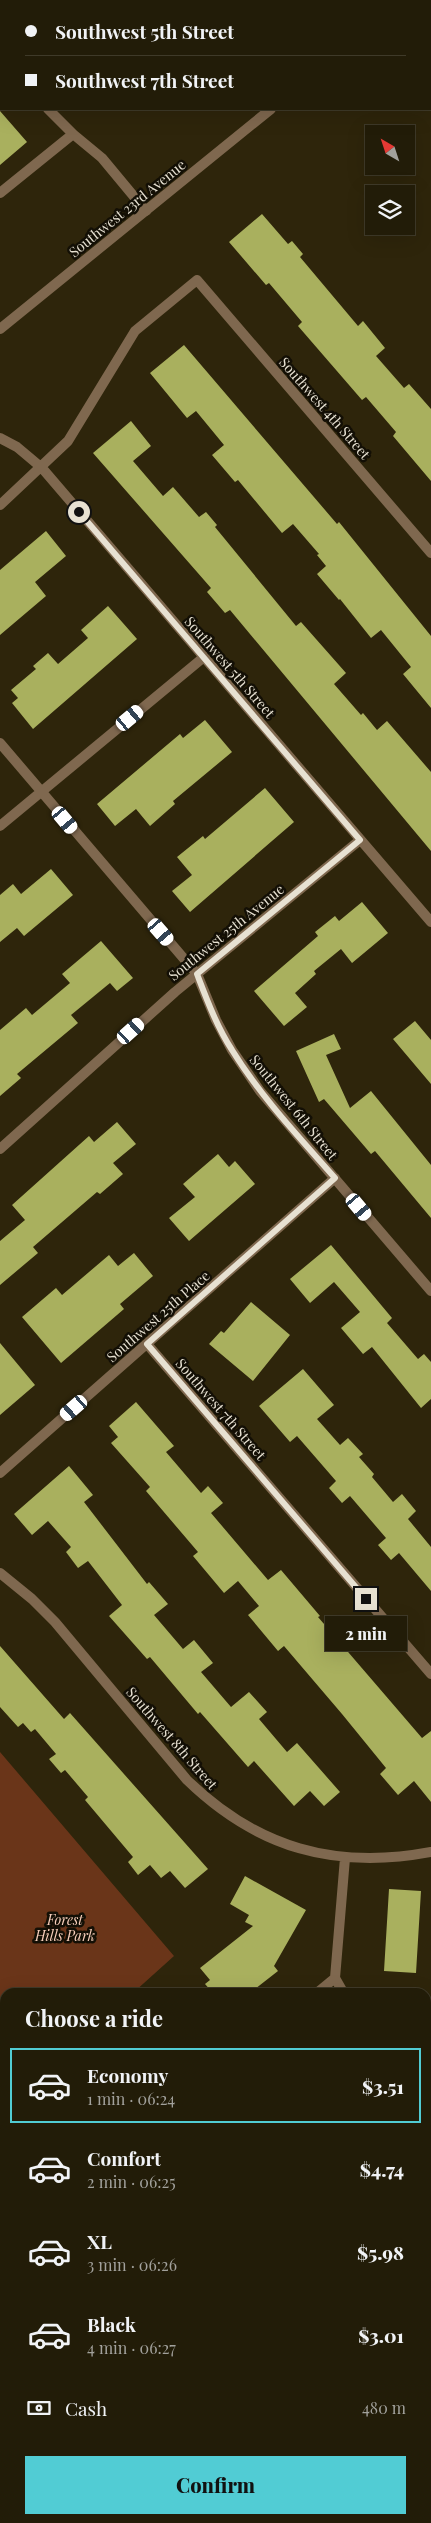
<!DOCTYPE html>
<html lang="en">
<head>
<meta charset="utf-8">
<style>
  body { margin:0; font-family:"Playfair Display",serif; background:#2a2512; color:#f1f3f6; height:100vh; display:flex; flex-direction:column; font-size:19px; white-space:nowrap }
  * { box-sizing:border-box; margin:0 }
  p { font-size:16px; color:#a2a19c }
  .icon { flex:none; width:28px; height:28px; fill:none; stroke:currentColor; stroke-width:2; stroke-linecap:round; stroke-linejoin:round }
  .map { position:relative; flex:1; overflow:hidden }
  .panel { position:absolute; left:0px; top:1988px; width:431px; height:536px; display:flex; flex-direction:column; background:#221c08; border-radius:15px 15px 0 0; box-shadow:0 5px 20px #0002,0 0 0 1px #3f3a29 }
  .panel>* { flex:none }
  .top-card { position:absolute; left:0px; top:0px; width:431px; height:110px; box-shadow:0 5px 20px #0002,0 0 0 1px #3f3a29; display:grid; align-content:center; height:110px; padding:0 25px; background:#221c08 }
  .needle { width:32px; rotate:321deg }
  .tools { position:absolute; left:365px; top:125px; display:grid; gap:10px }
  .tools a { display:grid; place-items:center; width:50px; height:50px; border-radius:0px; background:#221c08; box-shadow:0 5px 20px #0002,0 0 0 1px #3f3a29; font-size:25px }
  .end { position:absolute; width:22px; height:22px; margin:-11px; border:6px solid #e7e1d2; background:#111; box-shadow:0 0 0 2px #111 }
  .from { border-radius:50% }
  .bubble { position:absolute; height:35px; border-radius:0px; background:#221c08; box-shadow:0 5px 20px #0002,0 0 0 1px #3f3a29; font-size:16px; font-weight:800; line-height:35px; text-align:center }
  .car { position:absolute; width:15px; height:30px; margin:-15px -8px; border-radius:6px; box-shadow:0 0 4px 1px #0007; background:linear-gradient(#fff 24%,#345 0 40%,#fff 0 76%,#345 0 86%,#fff 0) }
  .top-card b { display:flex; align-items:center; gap:18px; height:48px; font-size:19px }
  .top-card b+b { border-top:1px solid #3f3a29 }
  .top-card i { width:12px; height:12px; background:#f1f3f6 }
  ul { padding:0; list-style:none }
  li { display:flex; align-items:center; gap:15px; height:75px; margin:0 10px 8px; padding:0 15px; border:2px solid transparent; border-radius:0px }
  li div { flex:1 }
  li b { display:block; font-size:19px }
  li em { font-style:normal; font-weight:800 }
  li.active { border-color:#51ccd4 }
  li>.icon { width:45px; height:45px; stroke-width:1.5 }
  h2 { padding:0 25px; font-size:22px; line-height:60px }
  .pay { display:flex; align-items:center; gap:12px; height:55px; padding:0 25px; font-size:19px }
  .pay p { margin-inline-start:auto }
  .action { display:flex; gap:10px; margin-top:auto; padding:10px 25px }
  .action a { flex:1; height:58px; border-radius:0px; background:#51ccd4; color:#111; font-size:20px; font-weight:800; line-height:58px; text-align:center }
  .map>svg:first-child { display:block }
  .green { fill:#6a3519 }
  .building { fill:#a9b05e }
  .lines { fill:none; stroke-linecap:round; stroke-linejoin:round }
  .minor { stroke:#7f684f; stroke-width:10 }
  .tertiary { stroke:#7f684f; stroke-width:10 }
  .route { stroke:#e7e1d2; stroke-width:6 }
  .labels { text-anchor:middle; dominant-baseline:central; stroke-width:5; stroke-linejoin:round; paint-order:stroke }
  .street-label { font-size:14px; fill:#e7e1d2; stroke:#130f05 }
  .park-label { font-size:14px; font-style:italic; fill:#f7ceba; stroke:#130f05 }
</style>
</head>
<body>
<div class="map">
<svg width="431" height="2523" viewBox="0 0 431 2523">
  <rect width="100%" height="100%" fill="#2e250b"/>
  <path class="green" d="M0,1752L174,1956L134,1992H5V2108L0,2113Z"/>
  <path class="building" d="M0,111L27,142L0,165Z
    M262,214L288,244L292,241L303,254L300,257L358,326L363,321L385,348L376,356L404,388L409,384L431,409V481L393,436L396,432L366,397L362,400L298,326L302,322L269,283L266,285L229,242Z
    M184,345L337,524L339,522L431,636V708L403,674L411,667L381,630L371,638L340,599L339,600L317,574L326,566L317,555L319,554L293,524L282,533L238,480L235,482L212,455L224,445L196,411L187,418L150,373Z
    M131,421L151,446L133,461L163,496L173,487L199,517L206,512L217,525L215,527L296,626L301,622L346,673L334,684L361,715L363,713L377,730L387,721L431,772V851L230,610L225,613L207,592L211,588L93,453Z
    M46,531L66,556L35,582L46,596L0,635V570Z
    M108,606L137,639L33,729L12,703L18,698L11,690L36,669L33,666L48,653L58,664L88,638L81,630Z
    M205,720L232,752L173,801L175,804L150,826L136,809L115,826L97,804L180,734L183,738Z
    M265,788L294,822L190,912L172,891L192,875L177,857L203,836L205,839Z
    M51,869L73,895L24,936L17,928L0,942V895L13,884L21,894Z
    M362,902L388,933L352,963L341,949L314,971L316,974L295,993L307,1007L284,1026L254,991L318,936L315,932L335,916L339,921Z
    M101,941L133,978L117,991L110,983L71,1015L78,1023L17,1074L21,1078L0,1096V1030L26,1008L32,1015L70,983L62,974Z
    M415,1021L431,1040V1084L393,1039Z
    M334,1034L341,1049L326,1055L350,1108L371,1091L431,1165V1218L375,1151L371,1154L324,1099L319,1102L296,1051Z
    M117,1122L136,1144L113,1163L123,1174L100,1194L97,1192L33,1247L38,1253L0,1285V1241L25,1220L12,1205L89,1136L94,1142Z
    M218,1154L229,1167L235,1161L255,1184L189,1241L169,1218L195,1197L183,1184Z
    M331,1245L392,1318L387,1323L418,1359L424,1354L431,1362V1399L421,1408L372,1347L363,1354L341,1328L360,1312L334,1282L310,1303L290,1279Z
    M134,1253L153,1276L120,1304L124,1309L61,1363L22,1317L56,1288L62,1295L109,1255L118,1266Z
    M251,1302L290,1335L253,1381L209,1344L221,1331L224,1333Z
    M0,1343L35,1385L0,1415Z
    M303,1369L334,1405L317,1419L340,1445L348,1438L363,1454L359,1457L374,1474L372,1477L393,1502L402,1494L416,1511L408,1519L431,1547V1591L399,1553L391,1560L378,1545L386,1538L350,1496L342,1503L329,1488L336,1481L297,1436L290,1442L259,1406Z
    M136,1402L174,1446L166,1452L201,1493L208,1486L223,1503L211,1513L268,1580L281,1570L320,1616L318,1617L422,1738L431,1731V1802L414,1781L398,1795L380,1774L386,1768L342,1714L284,1646L278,1651L248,1615L259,1606L238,1581L224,1593L193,1556L198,1552L146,1491L150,1487L111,1443L118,1437L109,1426Z
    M69,1466L93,1495L84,1502L147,1584L149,1582L168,1604L154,1615L183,1649L194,1640L213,1663L201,1672L231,1707L249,1692L267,1712L259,1719L287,1752L297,1743L340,1792L324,1806L310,1791L294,1806L254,1761L248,1767L200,1712L198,1714L150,1657L147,1659L109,1616L122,1605L88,1561L78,1568L66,1552L71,1547L48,1521L32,1535L14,1514Z
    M0,1646L64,1719L70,1713L208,1869L185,1888L170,1871L161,1878L150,1865L138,1875L128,1862L133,1857L85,1800L88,1797L65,1770L61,1773L49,1759L56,1754L35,1729L31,1732L23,1723L18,1727L0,1707Z
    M245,1876L306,1910L274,1966L278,1971L251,1992H212L205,1984L210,1980L200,1968L253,1926L245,1922L249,1915L230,1904Z
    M389,1889L421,1891L416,1973L384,1971Z"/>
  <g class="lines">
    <path class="minor" d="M0,53L1,54
      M48,109L73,134L102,158L146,211
      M0,193L73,134
      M0,438L17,447L42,468L431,922
      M0,505L68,441L135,331L197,280L431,553
      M0,743L197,974L216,1020L232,1050L260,1091L431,1291
      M0,826L204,657
      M0,1149L175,992L360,840
      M147,1344L431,1674
      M0,1473L335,1178
      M0,1573L32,1599L55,1622L187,1780C257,1848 335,1870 431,1852
      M318,1992L335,1978
      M343,1992L335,1978L345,1858
      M426,2139L431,2148
      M426,2218L431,2214
      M122,2519L123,2523"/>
    <path class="tertiary" d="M402,1L404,0
      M0,329L271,109"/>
  </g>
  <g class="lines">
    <path class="route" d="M79,512L360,840L197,974C207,1000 217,1027 232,1050C261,1097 299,1137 335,1178L147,1344L366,1599"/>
  </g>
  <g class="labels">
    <g class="street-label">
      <text transform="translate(127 208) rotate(-39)">Southwest 23rd Avenue</text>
      <text transform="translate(325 408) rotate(49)">Southwest 4th Street</text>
      <text transform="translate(230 667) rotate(49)">Southwest 5th Street</text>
      <text transform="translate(226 932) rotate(-39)">Southwest 25th Avenue</text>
      <text transform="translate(294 1107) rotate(51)">Southwest 6th Street</text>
      <text transform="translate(158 1316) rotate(-41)">Southwest 25th Place</text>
      <text transform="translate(221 1409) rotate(49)">Southwest 7th Street</text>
      <text transform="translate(172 1738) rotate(49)">Southwest 8th Street</text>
    </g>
    <g class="park-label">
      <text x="65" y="1919">Forest<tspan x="65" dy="16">Hills Park</tspan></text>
    </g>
  </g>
</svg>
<div class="tools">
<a><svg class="needle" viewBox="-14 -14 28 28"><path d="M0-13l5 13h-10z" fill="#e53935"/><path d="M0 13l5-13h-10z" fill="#a2a19c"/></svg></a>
<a><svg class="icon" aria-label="layers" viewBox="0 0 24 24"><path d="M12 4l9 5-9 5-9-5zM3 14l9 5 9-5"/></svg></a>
</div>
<i class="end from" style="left:79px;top:512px"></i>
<i class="end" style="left:366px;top:1599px"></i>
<div class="bubble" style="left:325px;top:1616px;width:82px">2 min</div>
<i class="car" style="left:130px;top:718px;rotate:50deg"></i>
<i class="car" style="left:65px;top:820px;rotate:140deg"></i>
<i class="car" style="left:161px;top:932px;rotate:139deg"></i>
<i class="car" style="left:131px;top:1031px;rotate:48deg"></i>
<i class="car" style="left:359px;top:1207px;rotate:140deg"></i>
<i class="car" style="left:74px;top:1408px;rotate:229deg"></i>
<div class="top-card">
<b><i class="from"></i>Southwest 5th Street</b>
<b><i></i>Southwest 7th Street</b>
</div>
<section class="panel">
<h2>Choose a ride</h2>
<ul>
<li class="active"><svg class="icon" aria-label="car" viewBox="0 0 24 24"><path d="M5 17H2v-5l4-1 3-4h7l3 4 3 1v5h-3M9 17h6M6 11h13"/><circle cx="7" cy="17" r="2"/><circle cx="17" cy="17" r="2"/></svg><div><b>Economy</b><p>1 min · 06:24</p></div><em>$3.51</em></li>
<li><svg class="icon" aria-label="car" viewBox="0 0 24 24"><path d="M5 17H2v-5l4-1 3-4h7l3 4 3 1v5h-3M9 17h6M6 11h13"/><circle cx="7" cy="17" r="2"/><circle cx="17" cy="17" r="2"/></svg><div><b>Comfort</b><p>2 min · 06:25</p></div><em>$4.74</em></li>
<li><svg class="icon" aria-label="car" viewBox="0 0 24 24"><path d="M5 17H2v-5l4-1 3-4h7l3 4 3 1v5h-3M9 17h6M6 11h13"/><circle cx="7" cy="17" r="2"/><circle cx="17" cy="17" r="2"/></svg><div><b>XL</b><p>3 min · 06:26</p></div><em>$5.98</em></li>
<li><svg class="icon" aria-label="car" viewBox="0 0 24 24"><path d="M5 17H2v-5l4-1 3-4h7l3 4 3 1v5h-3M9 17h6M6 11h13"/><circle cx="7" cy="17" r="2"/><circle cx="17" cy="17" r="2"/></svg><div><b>Black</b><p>4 min · 06:27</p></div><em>$3.01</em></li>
</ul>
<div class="pay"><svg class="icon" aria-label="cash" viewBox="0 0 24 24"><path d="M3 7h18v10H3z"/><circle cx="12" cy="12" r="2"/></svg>Cash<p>480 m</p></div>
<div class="action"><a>Confirm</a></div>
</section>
</div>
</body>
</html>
